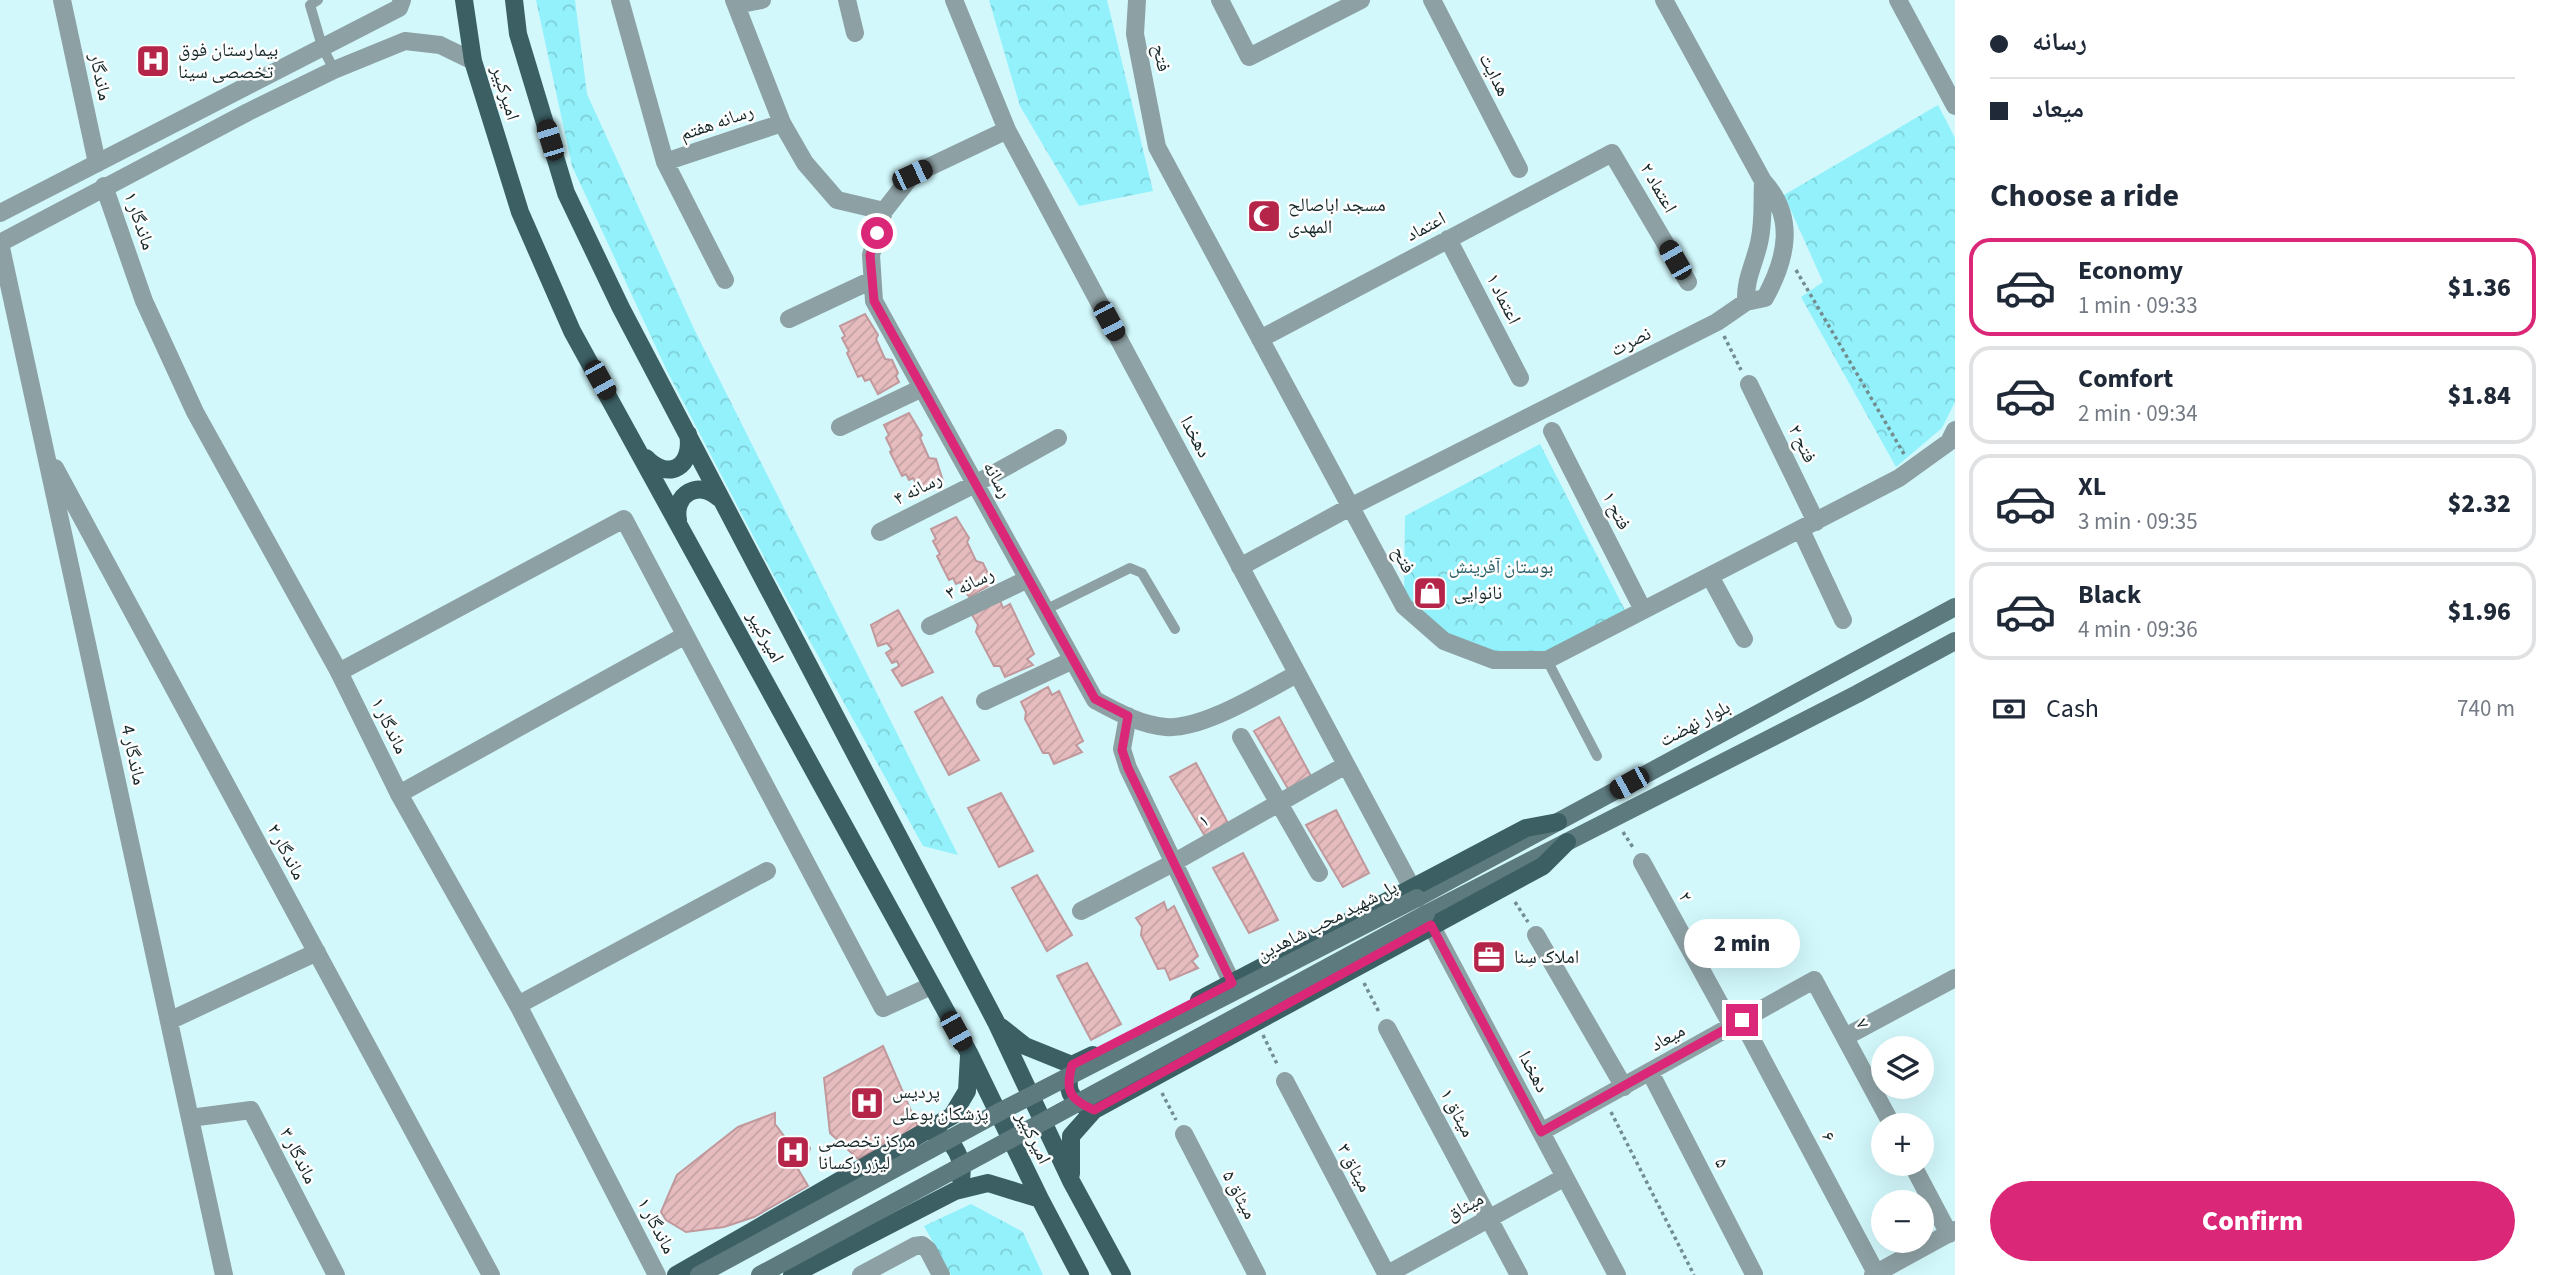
<!DOCTYPE html>
<html lang="en">
<head>
<meta charset="utf-8">
<style>
  body { margin:0; font-family:"Source Sans 3","Noto Naskh Arabic",sans-serif; background:#f2f2f3; color:#1f2937; height:100vh; display:flex; flex-direction:column; font-size:26px; white-space:nowrap }
  * { box-sizing:border-box; margin:0 }
  p { font-size:23px; color:#747a83 }
  .icon { flex:none; width:38px; height:38px; fill:none; stroke:currentColor; stroke-width:2; stroke-linecap:round; stroke-linejoin:round }
  .map { position:relative; flex:1; overflow:hidden }
  .drawer { display:flex; flex-direction:column; background:#fff; width:595px }
  .drawer>* { flex:none }
  .hud { display:grid; align-content:center; height:154px; padding:0 35px; background:#fff }
  .fabs { position:absolute; left:1871px; top:1036px; display:grid; gap:14px }
  .fabs a { display:grid; place-items:center; width:63px; height:63px; border-radius:50%; background:#fff; box-shadow:0 7px 28px #0002; font-size:35px }
  .end { position:absolute; width:32px; height:32px; margin:-16px; border:9px solid #db2777; background:#fff; box-shadow:0 0 0 4px #fff }
  .from { border-radius:50% }
  .bubble { position:absolute; height:49px; border-radius:24px; background:#fff; box-shadow:0 7px 28px #0002; font-size:23px; font-weight:800; line-height:49px; text-align:center }
  .car { position:absolute; width:21px; height:42px; margin:-21px -10px; border-radius:9px; box-shadow:0 0 5px 2px #0007; background:linear-gradient(#222 24%,#8ab4d8 0 40%,#222 0 76%,#8ab4d8 0 86%,#222 0) }
  .hud b { display:flex; align-items:center; gap:24px; height:66px; font-size:26px }
  .hud b+b { border-top:2px solid #e0e1e3 }
  .hud i { width:18px; height:18px; background:#1f2937 }
  ul { padding:0; list-style:none }
  li { display:flex; align-items:center; gap:21px; height:98px; margin:0 14px 10px; padding:0 21px; border:4px solid #e0e1e3; border-radius:21px }
  li div { flex:1 }
  li b { display:block; font-size:26px }
  li em { font-style:normal; font-weight:800 }
  li.current { border-color:#db2777 }
  li>.icon { width:63px; height:63px; stroke-width:1.5 }
  h2 { padding:0 35px; font-size:32px; line-height:84px }
  .pay { display:flex; align-items:center; gap:18px; height:77px; padding:0 35px; font-size:26px }
  .pay p { margin-inline-start:auto }
  .primary-button { display:flex; gap:14px; margin-top:auto; padding:14px 35px }
  .primary-button a { flex:1; height:80px; border-radius:42px; background:#db2777; color:#fff; font-size:28px; font-weight:800; line-height:80px; text-align:center }
  main { display:flex; flex:1; min-height:0 }
  .map>svg:first-child { display:block }
  .park { fill:url(#park-crowns) }
  .building { fill:url(#building-hatch); stroke:#c1989b; stroke-width:2 }
  .lines { fill:none; stroke-linecap:round; stroke-linejoin:round }
  .path { stroke:#728d90; stroke-width:3.5; stroke-dasharray:3.5 3.5; stroke-linecap:butt }
  .service { stroke:#8da0a3; stroke-width:10 }
  .minor { stroke:#8da0a3; stroke-width:18 }
  .tertiary { stroke:#8da0a3; stroke-width:18 }
  .secondary { stroke:#5d7a7e; stroke-width:18 }
  .primary { stroke:#3b5f63; stroke-width:18 }
  .secondary-bridge { stroke:#5d7a7e; stroke-width:18 }
  .route { stroke:#db2777; stroke-width:9 }
  .labels { text-anchor:middle; dominant-baseline:central; stroke-width:5; stroke-linejoin:round; paint-order:stroke }
  .poi-label { font-size:19px; fill:#152729; stroke:#fdfdfd; text-anchor:start }
  .street-label { font-size:19px; fill:#152729; stroke:#fdfdfd }
  .park-label { font-size:19px; fill:#296066; stroke:#fdfdfd }
</style>
</head>
<body>
<main>
<div class="map">
<svg width="1955" height="1275" viewBox="0 0 1955 1275">
  <defs>
    <pattern id="park-crowns" width="20" height="18" patternUnits="userSpaceOnUse" patternTransform="scale(1.75)"><rect width="20" height="18" fill="#92f1fb"/><path d="M2 6a3 3 0 1 1 6 0M12 15a3 3 0 1 1 6 0" fill="none" stroke="#7dcfd7"/></pattern>
    <pattern id="building-hatch" width="6" height="6" patternUnits="userSpaceOnUse" patternTransform="scale(1.75)"><rect width="6" height="6" fill="#e6bcbf"/><path d="M-1 1l2-2M0 6l6-6M5 7l2-2" fill="none" stroke="#c4a2a4"/></pattern>
  </defs>
  <rect width="100%" height="100%" fill="#d2f8fc"/>
  <path class="park" d="M536,0H575L587,94L695,331L958,855L923,846L774,576L667,371L572,166Z
    M989,0H1107L1153,191L1079,206L1020,106Z
    M1938,105L1955,138V402L1942,428L1896,467L1801,297L1823,282L1784,195Z
    M1540,444L1629,618L1547,660H1494L1444,641L1404,606L1405,516Z
    M971,1204L1023,1232L1043,1275H951L924,1226Z"/>
  <path class="building" d="M865,314L878,335L876,339L885,359L892,360L898,373L896,376L899,382L878,394L870,379L865,381L862,375L858,377L847,353L849,351L842,338L845,336L840,326Z
    M909,413L922,435L920,438L929,458L936,459L943,481L922,493L913,478L909,480L906,474L902,476L890,452L892,450L886,438L889,435L884,425Z
    M956,517L969,538L967,542L976,561L983,563L989,576L987,580L990,585L969,597L960,582L956,584L953,578L949,580L937,556L940,554L933,541L936,539L931,529Z
    M1000,600L1003,608L1010,604L1034,654L1027,659L1033,665L1005,677L1000,666H994L976,632L978,625L972,615Z
    M898,610L933,672L902,686L892,670L899,666L897,661L892,663L886,653L892,649L887,643L878,646L871,625Z
    M1048,687L1052,695L1059,691L1083,741L1076,745L1082,752L1054,764L1049,753H1043L1025,719L1026,712L1021,702Z
    M942,697L979,760L949,775L915,712Z
    M1279,717L1312,778L1290,792L1254,731Z
    M1196,763L1229,825L1206,838L1170,777Z
    M1001,793L1033,851L999,867L968,808Z
    M1336,810L1369,873L1343,887L1306,825Z
    M1243,853L1278,920L1249,933L1213,868Z
    M1037,875L1072,935L1047,951L1012,888Z
    M1164,902L1167,911L1174,906L1198,956L1192,961L1198,968L1170,980L1165,968L1158,969L1141,935L1142,927L1136,918Z
    M1087,963L1121,1024L1091,1040L1057,976Z
    M883,1046L918,1127L858,1159L830,1133L824,1078Z
    M775,1113V1124L787,1140L794,1138L802,1139L810,1148L808,1155L795,1164L808,1186L754,1217L724,1227L686,1232L666,1220L661,1212L677,1175L738,1127Z"/>
  <g class="lines">
    <path class="path" d="M1796,270L1904,454
      M1724,336L1741,370
      M1623,832L1634,849
      M1515,902L1528,922
      M1364,983L1380,1014
      M1263,1035L1278,1066
      M1162,1093L1176,1120
      M1611,1112L1694,1275"/>
    <path class="service" d="M318,0L310,5L322,46L334,70
      M1045,610L1130,568L1142,573L1175,629
      M1547,660L1597,756"/>
    <path class="minor" d="M62,0L97,163
      M620,0L665,162L725,280
      M734,0L782,123L805,163L837,200L884,211
      M847,0L855,33
      M954,0L1007,130L1412,888
      M1137,0L1135,34L1157,147L1404,606L1444,641L1494,660H1547L1899,478L1949,442L1955,430
      M1220,0L1249,57L1361,0
      M1432,0L1519,169
      M1898,0L1955,106
      M736,5L762,0
      M1007,130L912,175L884,211L871,255L874,301L1095,700C1117,712 1141,725 1166,727C1203,730 1264,691 1297,674
      M665,162L782,123
      M1448,239L1520,378
      M0,243L224,1275
      M1746,302C1745,279 1754,265 1759,243C1764,222 1762,202 1763,181
      M789,319L872,280
      M1260,339L1612,153L1688,282
      M1749,384L1816,522
      M840,427L922,388
      M1552,431L1643,610
      M55,468L491,1275
      M1801,530L1843,620
      M880,532L975,484L1058,438
      M1240,567L1350,507L1717,322L1746,302L1765,298C1787,258 1796,217 1763,181L1664,0
      M1710,576L1744,639
      M930,626L1028,579
      M339,672L624,519L883,1008L931,986
      M985,701L1073,660
      M1128,716L1122,749L1128,768L1232,983
      M1241,737L1319,873
      M399,794L684,636
      M1642,862L1732,1026
      M1081,911L1173,863L1346,765
      M1431,925L1617,1275
      M1536,935L1624,1087
      M518,1005L767,871
      M169,1021L317,952
      M1742,1021L1876,1273
      M1387,1028L1519,1275
      M1845,1037L1955,978
      M1650,1072L1754,1274
      M1285,1081L1387,1275
      M190,1118L251,1110L336,1275
      M1541,1132L1814,980L1892,1125
      M1184,1134L1257,1275
      M1912,1164L1949,1234
      M861,1275L915,1246L922,1245L928,1250L941,1275
      M1386,1275L1565,1177
      M1873,1275L1955,1230"/>
    <path class="tertiary" d="M104,186L144,301L195,412L339,672L399,794L518,1005L657,1275
      M0,213L399,8L402,0
      M0,243L248,112L334,70L405,41L440,45L473,61"/>
    <path class="secondary" d="M1417,898L1955,607
      M1426,914L1857,694L1955,641"/>
    <path class="primary" d="M464,0L473,61L520,212L572,331L969,1053L1040,1199L1080,1275
      M514,0L518,34L566,193L621,308L996,1022L1071,1181L1122,1275
      M646,458C669,482 694,466 688,434
      M678,520C673,494 699,479 719,498
      M1199,1000L1526,828L1558,822
      M1001,1027L1025,1046L1072,1065L1093,1055
      M1072,1065C1065,1089 1068,1099 1091,1109
      M936,1135C955,1139 964,1161 961,1179
      M1071,1174V1136L1094,1110L1543,866L1567,842
      M676,1275L952,1116L967,1091L969,1056
      M792,1275L955,1191L988,1183L1040,1199"/>
    <path class="secondary-bridge" d="M699,1275L1003,1110L1417,898
      M760,1275L1426,914"/>
  </g>
  <g class="lines">
    <path class="route" d="M877,233L870,255L874,301L1095,699L1128,716L1122,750L1128,768L1232,983L1072,1065C1065,1091 1069,1099 1094,1110L1431,925L1541,1132L1742,1020"/>
  </g>
  <defs>
    <g id="hospital-square" transform="scale(1.75)"><rect x="-9" y="-9" width="18" height="18" rx="4" fill="#b52449" stroke="#fdfdfd"/><path d="M-5-5h3v3.5h4V-5h3V5h-3V1.5h-4V5h-3Z" fill="#fff"/></g>
    <g id="mosque-square" transform="scale(1.75)"><rect x="-9" y="-9" width="18" height="18" rx="4" fill="#b52449" stroke="#fdfdfd"/><path d="M3.5-4.9A6 6 0 1 0 3.5 4.9A5 5 0 1 1 3.5-4.9Z" fill="#fff"/></g>
    <g id="shop-square" transform="scale(1.75)"><rect x="-9" y="-9" width="18" height="18" rx="4" fill="#b52449" stroke="#fdfdfd"/><path d="M-5-2.5h2.3a2.7 3.5 0 0 1 5.4 0H5L5.5 6h-11ZM-1.5-2.5h3a1.5 2.3 0 0 0-3 0Z" fill="#fff"/></g>
    <g id="office-square" transform="scale(1.75)"><rect x="-9" y="-9" width="18" height="18" rx="4" fill="#b52449" stroke="#fdfdfd"/><path d="M-6-3h4V-5.5h4V-3h4V5H-6ZM-1-4.5V-3h2v-1.5ZM-6 0V1H6V0Z" fill="#fff"/></g>
  </defs>
  <g fill-rule="evenodd">
    <use href="#hospital-square" x="153" y="61"/>
    <use href="#mosque-square" x="1264" y="216"/>
    <use href="#shop-square" x="1430" y="593"/>
    <use href="#office-square" x="1489" y="957"/>
    <use href="#hospital-square" x="867" y="1103"/>
    <use href="#hospital-square" x="793" y="1152"/>
  </g>
  <g class="labels">
    <g class="poi-label">
      <text x="178" y="50">بیمارستان فوق<tspan x="178" dy="22">تخصصی سینا</tspan></text>
      <text x="1288" y="205">مسجد اباصالح<tspan x="1288" dy="22">المهدی</tspan></text>
      <text x="1454" y="593">نانوایی</text>
      <text x="1514" y="957">املاک سِنا</text>
      <text x="892" y="1092">پردیس<tspan x="892" dy="22">پزشکان بوعلی</tspan></text>
      <text x="818" y="1141">مرکز تخصصی<tspan x="818" dy="22">لیزر رکسانا</tspan></text>
    </g>
    <g class="street-label">
      <text transform="translate(1161 58) rotate(79)">فتح</text>
      <text transform="translate(1494 75) rotate(63)">هدایت</text>
      <text transform="translate(100 77) rotate(78)">ماندگار</text>
      <text transform="translate(505 93) rotate(73)">امیرکبیر</text>
      <text transform="translate(717 123) rotate(-19)">رسانه هفتم</text>
      <text transform="translate(1658 188) rotate(60)">اعتماد ۲</text>
      <text transform="translate(139 221) rotate(71)">ماندگار ۱</text>
      <text transform="translate(1426 227) rotate(-28)">اعتماد</text>
      <text transform="translate(1503 299) rotate(63)">اعتماد ۱</text>
      <text transform="translate(1631 342) rotate(-27)">نصرت</text>
      <text transform="translate(1195 437) rotate(62)">دهخدا</text>
      <text transform="translate(1802 444) rotate(64)">فتح ۲</text>
      <text transform="translate(997 480) rotate(61)">رسانه</text>
      <text transform="translate(918 489) rotate(-27)">رسانه ۴</text>
      <text transform="translate(1616 511) rotate(63)">فتح ۱</text>
      <text transform="translate(1403 560) rotate(62)">فتح</text>
      <text transform="translate(970 584) rotate(-26)">رسانه ۳</text>
      <text transform="translate(765 637) rotate(61)">امیرکبیر</text>
      <text transform="translate(1695 724) rotate(-28)">بلوار نهضت</text>
      <text transform="translate(389 726) rotate(64)">ماندگار ۱</text>
      <text transform="translate(133 755) rotate(78)">ماندگار 4</text>
      <text transform="translate(1204 821) rotate(-29)">۱</text>
      <text transform="translate(286 852) rotate(62)">ماندگار ۲</text>
      <text transform="translate(1685 897) rotate(61)">۲</text>
      <text transform="translate(1327 921) rotate(-27)">پل شهید محب شاهدین</text>
      <text transform="translate(1862 1024) rotate(62)">۷</text>
      <text transform="translate(1668 1038) rotate(-29)">میعاد</text>
      <text transform="translate(1533 1072) rotate(62)">دهخدا</text>
      <text transform="translate(1457 1113) rotate(62)">میثاق ۱</text>
      <text transform="translate(1828 1137) rotate(62)">۶</text>
      <text transform="translate(1033 1138) rotate(64)">امیرکبیر</text>
      <text transform="translate(298 1156) rotate(63)">ماندگار ۳</text>
      <text transform="translate(1721 1163) rotate(63)">۵</text>
      <text transform="translate(1354 1168) rotate(62)">میثاق ۳</text>
      <text transform="translate(1239 1195) rotate(62)">میثاق ۵</text>
      <text transform="translate(1465 1207) rotate(-29)">میثاق</text>
      <text transform="translate(656 1226) rotate(62)">ماندگار ۱</text>
    </g>
    <g class="park-label">
      <text x="1501" y="567">بوستان آفرینش</text>
    </g>
  </g>
</svg>
<div class="fabs">
<a><svg class="icon" aria-label="layers" viewBox="0 0 24 24"><path d="M12 4l9 5-9 5-9-5zM3 14l9 5 9-5"/></svg></a>
<a>+</a>
<a>−</a>
</div>
<i class="end from" style="left:877px;top:233px"></i>
<i class="end" style="left:1742px;top:1020px"></i>
<div class="bubble" style="left:1684px;top:919px;width:116px">2 min</div>
<i class="car" style="left:550px;top:140px;rotate:343deg"></i>
<i class="car" style="left:912px;top:175px;rotate:65deg"></i>
<i class="car" style="left:1675px;top:260px;rotate:330deg"></i>
<i class="car" style="left:1109px;top:321px;rotate:152deg"></i>
<i class="car" style="left:600px;top:380px;rotate:151deg"></i>
<i class="car" style="left:1629px;top:783px;rotate:241deg"></i>
<i class="car" style="left:956px;top:1031px;rotate:151deg"></i>
</div>
<section class="drawer">
<div class="hud">
<b><i class="from"></i>رسانه</b>
<b><i></i>میعاد</b>
</div>
<h2>Choose a ride</h2>
<ul>
<li class="current"><svg class="icon" aria-label="car" viewBox="0 0 24 24"><path d="M5 17H2v-5l4-1 3-4h7l3 4 3 1v5h-3M9 17h6M6 11h13"/><circle cx="7" cy="17" r="2"/><circle cx="17" cy="17" r="2"/></svg><div><b>Economy</b><p>1 min · 09:33</p></div><em>$1.36</em></li>
<li><svg class="icon" aria-label="car" viewBox="0 0 24 24"><path d="M5 17H2v-5l4-1 3-4h7l3 4 3 1v5h-3M9 17h6M6 11h13"/><circle cx="7" cy="17" r="2"/><circle cx="17" cy="17" r="2"/></svg><div><b>Comfort</b><p>2 min · 09:34</p></div><em>$1.84</em></li>
<li><svg class="icon" aria-label="car" viewBox="0 0 24 24"><path d="M5 17H2v-5l4-1 3-4h7l3 4 3 1v5h-3M9 17h6M6 11h13"/><circle cx="7" cy="17" r="2"/><circle cx="17" cy="17" r="2"/></svg><div><b>XL</b><p>3 min · 09:35</p></div><em>$2.32</em></li>
<li><svg class="icon" aria-label="car" viewBox="0 0 24 24"><path d="M5 17H2v-5l4-1 3-4h7l3 4 3 1v5h-3M9 17h6M6 11h13"/><circle cx="7" cy="17" r="2"/><circle cx="17" cy="17" r="2"/></svg><div><b>Black</b><p>4 min · 09:36</p></div><em>$1.96</em></li>
</ul>
<div class="pay"><svg class="icon" aria-label="cash" viewBox="0 0 24 24"><path d="M3 7h18v10H3z"/><circle cx="12" cy="12" r="2"/></svg>Cash<p>740 m</p></div>
<div class="primary-button"><a>Confirm</a></div>
</section>
</main>
</body>
</html>
